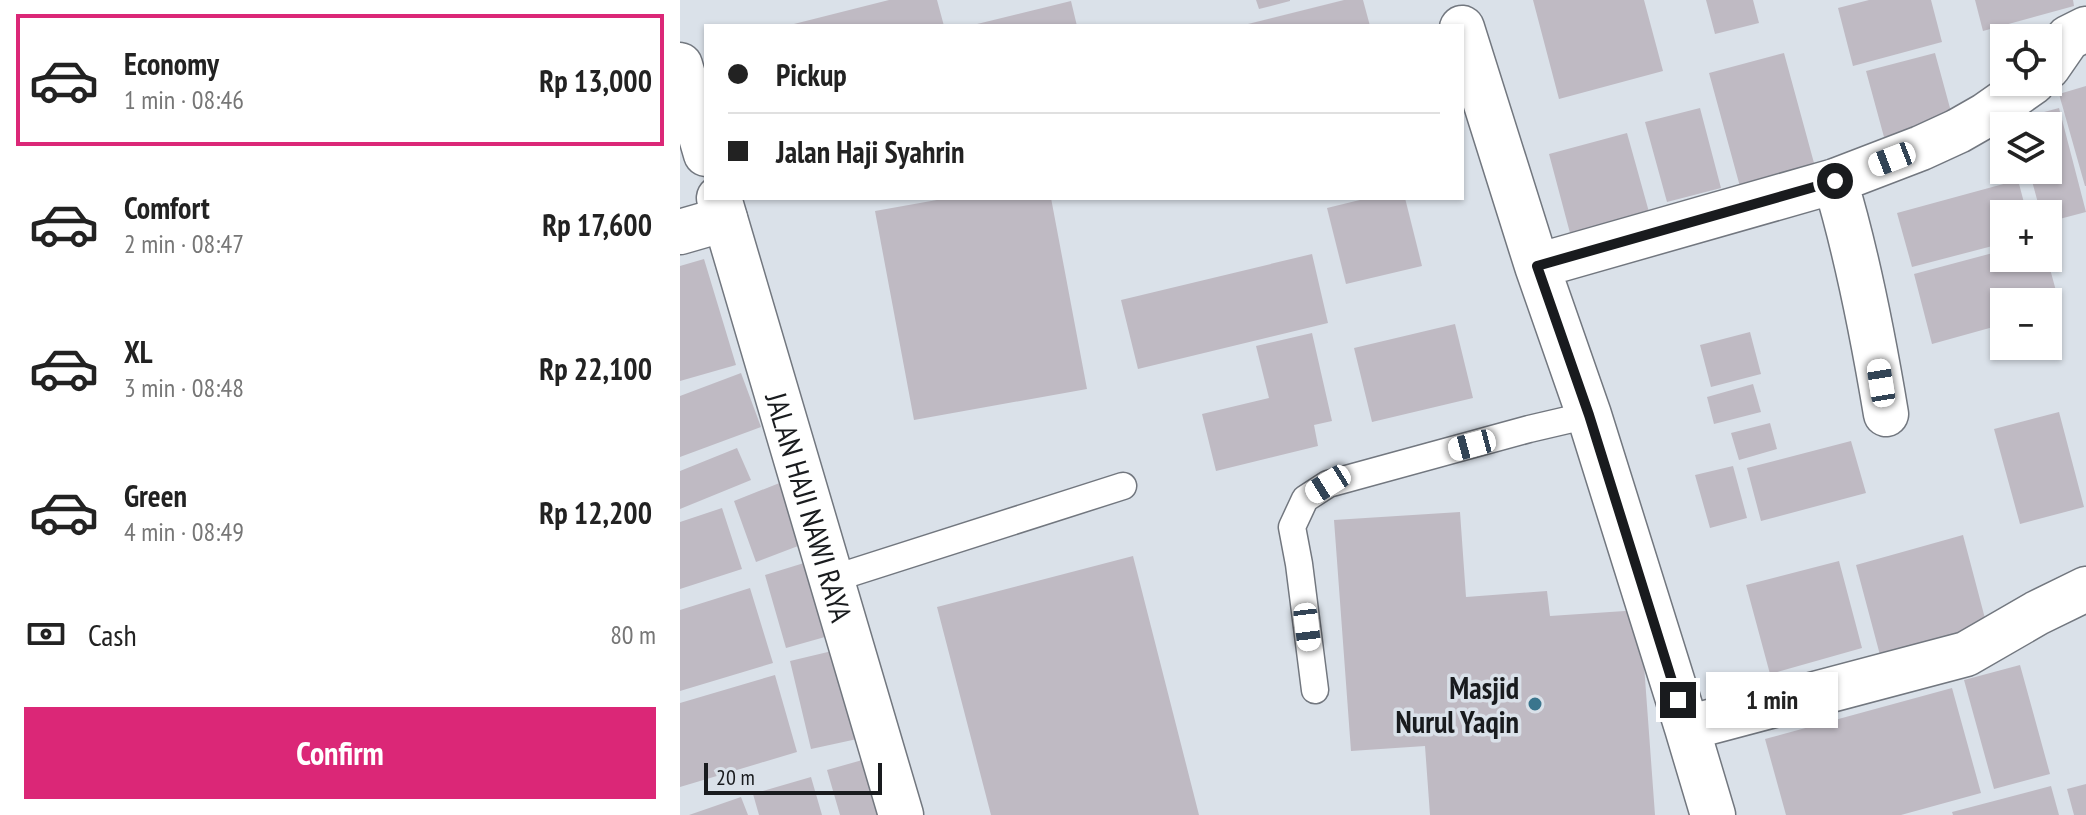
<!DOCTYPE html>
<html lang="en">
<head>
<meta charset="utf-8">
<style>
  body { margin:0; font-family:"PT Sans Narrow",sans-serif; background:#f6f6f6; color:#222; height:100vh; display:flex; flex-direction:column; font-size:30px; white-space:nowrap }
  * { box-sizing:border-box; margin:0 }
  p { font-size:26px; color:#767676 }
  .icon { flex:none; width:44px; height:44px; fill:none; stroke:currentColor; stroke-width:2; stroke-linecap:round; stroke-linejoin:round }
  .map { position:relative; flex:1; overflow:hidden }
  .panel { display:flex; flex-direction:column; background:#fff; width:680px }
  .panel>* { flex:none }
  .banner { position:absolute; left:24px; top:24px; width:760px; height:176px; border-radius:0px; box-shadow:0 2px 6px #0004; display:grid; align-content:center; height:176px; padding:0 24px; background:#fff }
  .controls { position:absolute; left:1310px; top:24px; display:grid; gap:16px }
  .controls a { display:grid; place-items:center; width:72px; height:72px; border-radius:0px; background:#fff; box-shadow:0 2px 6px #0004; font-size:40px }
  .scale { position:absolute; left:24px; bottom:20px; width:178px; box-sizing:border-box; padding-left:8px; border:4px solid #191b1e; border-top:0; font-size:22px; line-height:28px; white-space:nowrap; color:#191b1e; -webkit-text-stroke:6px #dae1e9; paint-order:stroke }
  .end { position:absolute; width:36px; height:36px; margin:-18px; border:10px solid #191b1e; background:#fff; box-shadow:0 0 0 4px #fff }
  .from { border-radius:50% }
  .bubble { position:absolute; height:56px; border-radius:0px; background:#fff; box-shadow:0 2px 6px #0004; font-size:26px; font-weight:700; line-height:56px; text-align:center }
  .car { position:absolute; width:24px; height:48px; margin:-24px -12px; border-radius:10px; box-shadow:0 0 6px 2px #0007; background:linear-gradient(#fff 24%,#345 0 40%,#fff 0 76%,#345 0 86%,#fff 0) }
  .banner b { display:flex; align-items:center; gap:28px; height:76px; font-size:30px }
  .banner b+b { border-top:2px solid #e0e0e0 }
  .banner i { width:20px; height:20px; background:#222 }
  ul { padding:14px 0 0; list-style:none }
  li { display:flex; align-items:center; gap:24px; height:132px; margin:0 16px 12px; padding:0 8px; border:4px solid transparent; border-radius:0px }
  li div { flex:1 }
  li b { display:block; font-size:30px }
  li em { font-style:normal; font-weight:700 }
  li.active { border-color:#db2777 }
  li>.icon { width:72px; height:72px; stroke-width:1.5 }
  .pay { display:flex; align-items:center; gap:20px; height:88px; padding:0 24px; font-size:30px }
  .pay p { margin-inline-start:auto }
  .primary-button { display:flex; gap:16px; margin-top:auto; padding:16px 24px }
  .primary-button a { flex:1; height:92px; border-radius:0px; background:#db2777; color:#fff; font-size:32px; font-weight:700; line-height:92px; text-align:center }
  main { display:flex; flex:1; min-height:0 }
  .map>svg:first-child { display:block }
  .building { fill:#bfbac3 }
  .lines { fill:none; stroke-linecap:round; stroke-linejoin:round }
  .service-casing { stroke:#72777f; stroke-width:29 }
  .minor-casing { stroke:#72777f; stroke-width:47 }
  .tertiary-casing { stroke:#72777f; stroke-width:47 }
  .service { stroke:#fff; stroke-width:26 }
  .minor { stroke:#fff; stroke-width:44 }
  .tertiary { stroke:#fff; stroke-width:44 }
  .route { stroke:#191b1e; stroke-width:10 }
  .poi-dot { fill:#3a758d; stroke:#dae1e9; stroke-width:3 }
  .labels { text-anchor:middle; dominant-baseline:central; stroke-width:7; stroke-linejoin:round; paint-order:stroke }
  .street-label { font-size:30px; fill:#191b1e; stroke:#dae1e9 }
  .poi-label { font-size:30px; font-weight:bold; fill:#191b1e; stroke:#dae1e9; text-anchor:end }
</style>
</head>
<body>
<main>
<section class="panel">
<ul>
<li class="active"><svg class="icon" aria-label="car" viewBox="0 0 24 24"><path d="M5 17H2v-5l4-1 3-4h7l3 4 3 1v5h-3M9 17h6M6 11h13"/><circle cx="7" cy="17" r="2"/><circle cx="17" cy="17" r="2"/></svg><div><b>Economy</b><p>1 min · 08:46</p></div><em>Rp 13,000</em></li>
<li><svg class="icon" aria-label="car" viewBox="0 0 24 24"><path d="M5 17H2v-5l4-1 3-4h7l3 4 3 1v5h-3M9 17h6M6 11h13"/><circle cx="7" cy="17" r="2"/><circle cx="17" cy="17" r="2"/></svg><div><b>Comfort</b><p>2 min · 08:47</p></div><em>Rp 17,600</em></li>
<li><svg class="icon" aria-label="car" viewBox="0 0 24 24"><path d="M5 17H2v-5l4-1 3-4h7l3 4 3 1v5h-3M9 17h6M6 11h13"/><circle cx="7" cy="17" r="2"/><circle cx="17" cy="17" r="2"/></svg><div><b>XL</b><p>3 min · 08:48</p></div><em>Rp 22,100</em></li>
<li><svg class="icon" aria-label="car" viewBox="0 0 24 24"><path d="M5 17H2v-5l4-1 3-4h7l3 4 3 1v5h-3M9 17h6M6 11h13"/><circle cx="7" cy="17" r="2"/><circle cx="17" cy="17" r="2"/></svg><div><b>Green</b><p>4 min · 08:49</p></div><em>Rp 12,200</em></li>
</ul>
<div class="pay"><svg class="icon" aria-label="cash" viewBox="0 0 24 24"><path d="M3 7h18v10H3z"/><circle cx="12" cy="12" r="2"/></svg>Cash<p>80 m</p></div>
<div class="primary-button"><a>Confirm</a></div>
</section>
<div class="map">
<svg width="1406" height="815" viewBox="0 0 1406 815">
  <rect width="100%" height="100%" fill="#dae1e9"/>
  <path class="building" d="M209,0H257L264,26H106Z
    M576,0H610V1L579,9Z
    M664,0H683L690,26H560Z
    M853,0H964L983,71L879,99Z
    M1026,0H1073L1079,23L1035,34Z
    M1189,0H1251L1262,42L1173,66L1158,8Z
    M1295,0H1393L1394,6L1303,31Z
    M391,1L397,26H293V25Z
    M1104,53L1137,174L1062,194L1029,73Z
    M1255,53L1273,119L1204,137L1186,71Z
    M1406,86V186H1405L1379,94Z
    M1020,108L1041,188L987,202L965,122Z
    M1379,108L1406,212L1368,222V214H1361L1349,170H1368V126H1337L1335,120Z
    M947,133L969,212L890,233L869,154Z
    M1338,180L1347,214H1324V243L1232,267L1217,213Z
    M268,198H371L407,389L234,420L195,211Z
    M688,198H725L742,266L666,284L647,208Z
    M1324,250V258H1367L1381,309L1368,312V302H1324V324L1252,344L1234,274Z
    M632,254L648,323L458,369L441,300Z
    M24,259L56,365L0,381V266Z
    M775,324L793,398L692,422L674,348Z
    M1070,332L1081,374L1031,387L1020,345Z
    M632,333L652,421L634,425L638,446L536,471L522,414L589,398L576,346Z
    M61,373L81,427L0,457V396Z
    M1073,384L1081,412L1034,424L1027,397Z
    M1379,412L1404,507L1340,524L1314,429Z
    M1090,423L1097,449L1059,460L1051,433Z
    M1171,441L1186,493L1081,521L1067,468Z
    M57,448L71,480L0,509V471Z
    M1053,466L1067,518L1030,528L1015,475Z
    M117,476L139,538L76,562L54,501Z
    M42,508L62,569L0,589V522Z
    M780,512L786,597L867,591L870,616L960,610L975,815H750L745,746L671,751L654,520Z
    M1283,535L1307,626L1200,655L1176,565Z
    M453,556L519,815H311L257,607Z
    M137,559L159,633L106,648L85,575Z
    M1159,561L1182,648L1090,674L1066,585Z
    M70,588L93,663L0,691V610Z
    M169,647L191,736L131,749L110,661Z
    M1340,665L1370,774L1314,789L1284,680Z
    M95,675L117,752L0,787V703Z
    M1272,688L1301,793L1221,815H1106L1085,739Z
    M200,755L210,815H160L147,770Z
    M131,777L142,815H79L73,794Z
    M1406,784V815H1394L1387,789Z
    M1371,786L1379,815H1273L1272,812Z
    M61,797L68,815H9Z"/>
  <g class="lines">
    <g class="service-casing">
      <path id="service" d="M152,579L443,486
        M635,690L619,564L612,527L625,499L648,484L849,429L909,415"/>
    </g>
    <g class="minor-casing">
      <path id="minor" d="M782,28L857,266L909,415L1007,728L1033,815
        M1368,67L1388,38L1406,29
        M1155,181C1178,257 1193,336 1206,414
        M0,232L45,219
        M857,266L1155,181L1241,148L1278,131L1306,115L1353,82
        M1007,728L1286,654L1357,613L1406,589"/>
    </g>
    <g class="tertiary-casing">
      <g id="tertiary">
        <path d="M0,65L26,154"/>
        <path id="s1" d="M39,198L221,815"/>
      </g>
    </g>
    <use href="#service" class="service"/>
    <use href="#minor" class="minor"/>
    <use href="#tertiary" class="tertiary"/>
  </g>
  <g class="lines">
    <path class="route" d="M998,700L909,415L857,266L1155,181"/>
  </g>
  <circle class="poi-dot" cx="855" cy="704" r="8"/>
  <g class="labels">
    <g class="street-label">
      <text stroke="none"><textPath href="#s1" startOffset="322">JALAN HAJI NAWI RAYA</textPath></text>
    </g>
    <g class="poi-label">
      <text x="839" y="687">Masjid<tspan x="839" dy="34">Nurul Yaqin</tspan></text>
    </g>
  </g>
</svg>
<div class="controls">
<a><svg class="icon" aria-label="locate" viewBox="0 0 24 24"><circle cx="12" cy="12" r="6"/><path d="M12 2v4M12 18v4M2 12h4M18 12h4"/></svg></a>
<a><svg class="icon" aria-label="layers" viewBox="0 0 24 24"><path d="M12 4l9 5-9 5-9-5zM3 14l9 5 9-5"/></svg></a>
<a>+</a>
<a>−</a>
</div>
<div class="scale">20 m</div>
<i class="end from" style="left:1155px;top:181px"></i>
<i class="end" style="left:998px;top:700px"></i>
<div class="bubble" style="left:1026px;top:672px;width:132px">1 min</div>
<i class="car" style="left:1212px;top:159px;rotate:249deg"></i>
<i class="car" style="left:1201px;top:383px;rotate:351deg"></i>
<i class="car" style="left:792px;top:445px;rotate:255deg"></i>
<i class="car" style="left:648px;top:484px;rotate:238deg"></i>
<i class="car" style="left:627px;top:627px;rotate:173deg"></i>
<div class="banner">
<b><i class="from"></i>Pickup</b>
<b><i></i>Jalan Haji Syahrin</b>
</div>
</div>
</main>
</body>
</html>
